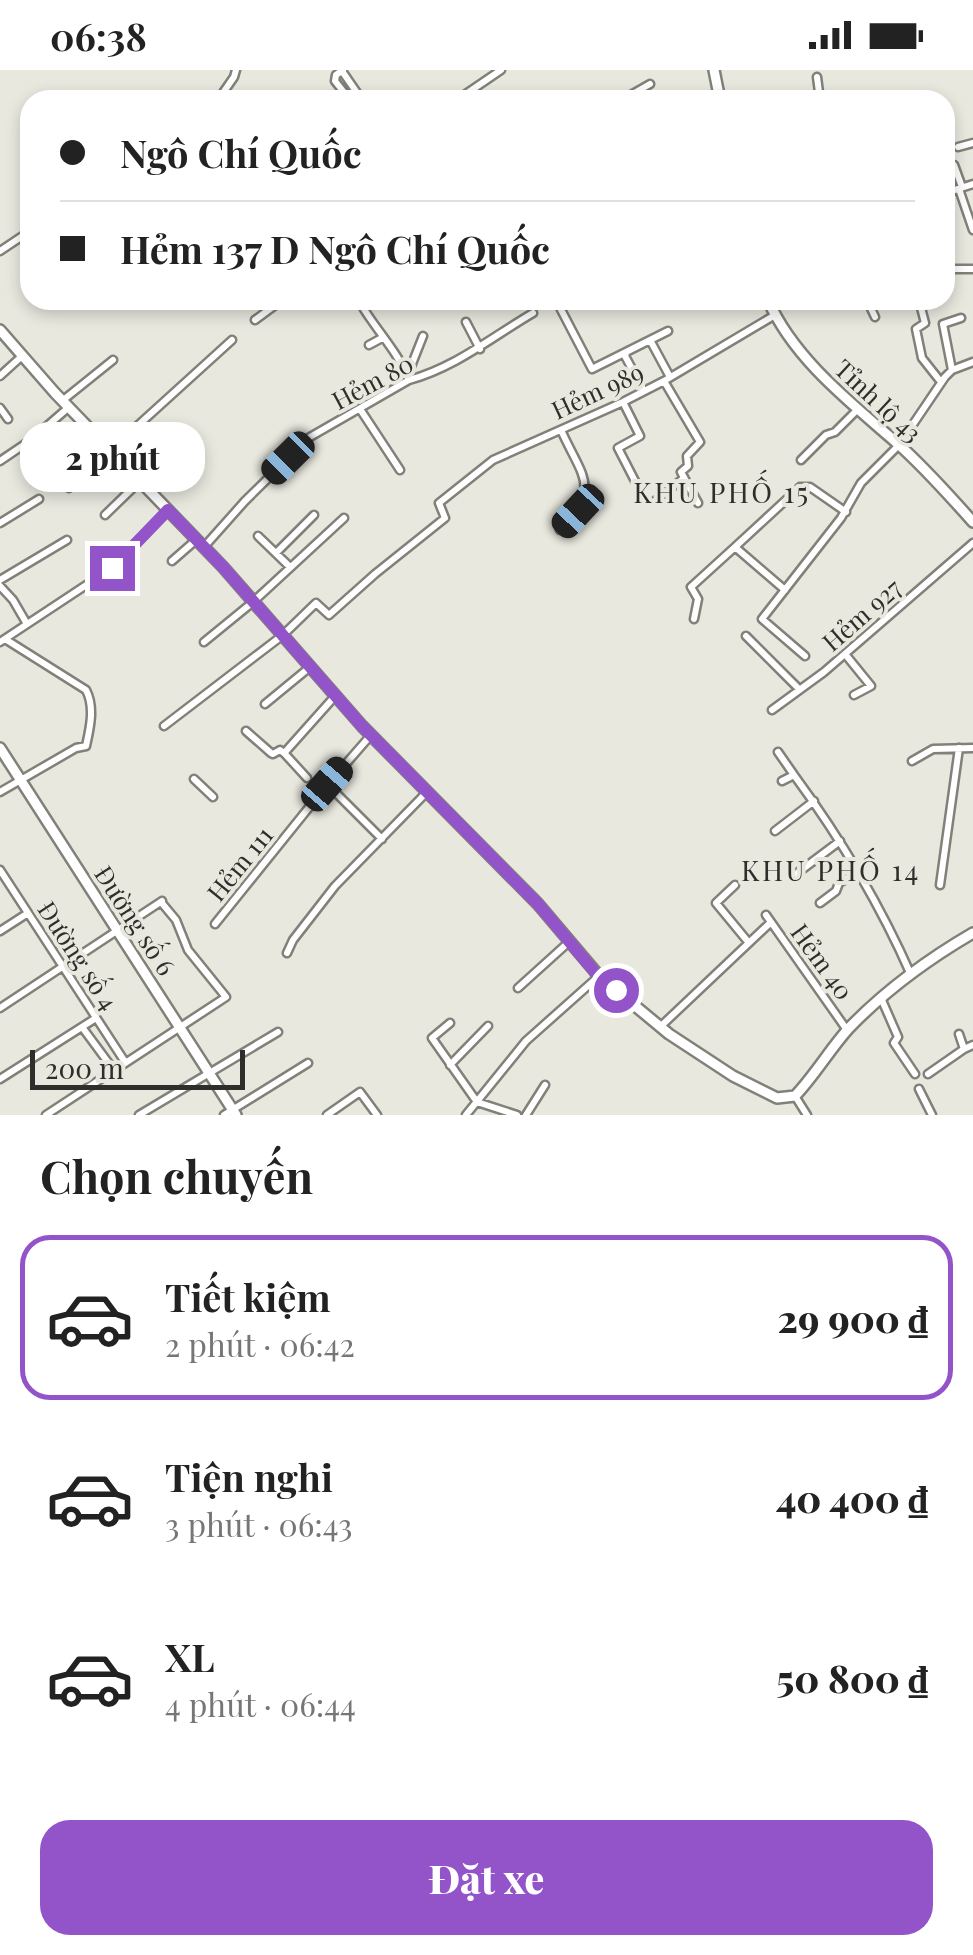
<!DOCTYPE html>
<html lang="vi">
<head>
<meta charset="utf-8">
<style>
  body { margin:0; font-family:"Playfair Display",serif; background:#f6f6f6; color:#222; height:100vh; display:flex; flex-direction:column; font-size:38px; white-space:nowrap }
  * { box-sizing:border-box; margin:0 }
  p { font-size:32px; color:#767676 }
  .icon { flex:none; width:55px; height:55px; fill:none; stroke:currentColor; stroke-width:2; stroke-linecap:round; stroke-linejoin:round }
  .map { position:relative; height:1045px; overflow:hidden }
  .panel { display:flex; flex-direction:column; background:#fff; flex:1 }
  .panel>* { flex:none }
  .banner { position:absolute; left:20px; top:20px; width:935px; height:220px; border-radius:30px; box-shadow:0 5px 15px #0003; display:grid; align-content:center; height:220px; padding:0 40px; background:#fff }
  .scale { position:absolute; left:30px; bottom:25px; width:215px; box-sizing:border-box; padding-left:10px; border:5px solid #2e2e2b; border-top:0; font-size:28px; line-height:35px; white-space:nowrap; color:#2e2e2b; -webkit-text-stroke:8px #e9e8df; paint-order:stroke }
  .end { position:absolute; width:45px; height:45px; margin:-22px; border:12px solid #9354ca; background:#fff; box-shadow:0 0 0 5px #fff }
  .from { border-radius:50% }
  .bubble { position:absolute; height:70px; border-radius:30px; background:#fff; box-shadow:0 5px 15px #0003; font-size:32px; font-weight:800; line-height:70px; text-align:center }
  .car { position:absolute; width:30px; height:60px; margin:-30px -15px; border-radius:12px; box-shadow:0 0 8px 2px #0007; background:linear-gradient(#222 24%,#8ab4d8 0 40%,#222 0 76%,#8ab4d8 0 86%,#222 0) }
  .banner b { display:flex; align-items:center; gap:35px; height:95px; font-size:38px }
  .banner b+b { border-top:2px solid #e0e0e0 }
  .banner i { width:25px; height:25px; background:#222 }
  ul { padding:0; list-style:none }
  li { display:flex; align-items:center; gap:30px; height:165px; margin:0 20px 15px; padding:0 20px; border:5px solid transparent; border-radius:30px }
  li div { flex:1 }
  li b { display:block; font-size:38px }
  li em { font-style:normal; font-weight:800 }
  li.on { border-color:#9354ca }
  li>.icon { width:90px; height:90px; stroke-width:1.5 }
  h2 { padding:0 40px; font-size:45px; line-height:120px }
  .cta { display:flex; gap:20px; margin-top:auto; padding:20px 40px }
  .cta a { flex:1; height:115px; border-radius:30px; background:#9354ca; color:#fff; font-size:40px; font-weight:800; line-height:115px; text-align:center }
  .status { display:flex; justify-content:space-between; align-items:center; height:70px; padding:0 50px; background:#fff; direction:ltr }
  .status svg { height:28px; fill:currentColor }
  .map>svg:first-child { display:block }
  .lines { fill:none; stroke-linecap:round; stroke-linejoin:round }
  .street-casing { stroke:#818179; stroke-width:11 }
  .secondary-casing { stroke:#818179; stroke-width:14 }
  .street { stroke:#fff; stroke-width:6 }
  .secondary { stroke:#fff; stroke-width:9 }
  .route { stroke:#9354ca; stroke-width:12 }
  .labels { text-anchor:middle; dominant-baseline:central; stroke-width:8; stroke-linejoin:round; paint-order:stroke }
  .street-label { font-size:25px; fill:#2e2e2b; stroke:#e9e8df }
  .neighbourhood-label { font-size:28px; letter-spacing:2.5px; fill:#2e2e2b; stroke:#e9e8df }
</style>
</head>
<body>
<div class="status"><b>06:38</b><svg viewBox="0 0 49 12"><path d="M0 12V9h3v3zM5 12V6h3v6zM10 12V3h3v9zM15 12V0h3v12zM26 1h20v11H26zM47 4h2v5h-2z"/></svg></div>
<div class="map">
<svg width="973" height="1045" viewBox="0 0 973 1045">
  <rect width="100%" height="100%" fill="#e9e8df"/>
  <g class="lines">
    <g class="street-casing">
      <path id="street" d="M343,0L336,5L335,11L350,30
        M342,1L362,30
        M817,7L820,30
        M218,30L234,7L236,0
        M457,30L501,0
        M622,30L650,14
        M704,30L719,22
        M847,30H850
        M958,77L973,73
        M954,95L962,117
        M959,119L973,160
        M945,123L973,114
        M0,181L30,161
        M945,199H973
        M556,230L592,299L668,261
        M840,230L841,232
        M867,230L875,247
        M919,230L925,253L916,259L922,288L941,312
        M362,236C377,261 398,282 409,310
        M255,250L282,230
        M466,252L480,279
        M650,270L670,307
        M369,275L382,268
        M626,283L625,286L644,321
        M952,300L943,254L961,248
        M408,304L423,266
        M0,306L22,286
        M664,311L700,372L687,386L688,396L681,402L698,433
        M62,331L113,290
        M623,332L640,366L618,378L635,411
        M0,338L8,349
        M360,339L400,400
        M801,390L826,365L835,362L858,339
        M0,391L31,370L69,337
        M69,418L232,270
        M655,431L684,408
        M105,445L140,411
        M0,453L39,429
        M560,460C601,416 583,409 561,360
        M258,466L290,497
        M204,477L245,431L310,367L409,310C456,297 492,267 533,243
        M276,483L314,445
        M172,491L196,470
        M0,510L67,470
        M0,516L13,530L27,554
        M785,520L735,477L800,417H810L846,442
        M694,549L698,529L691,517L735,477
        M746,566L799,619
        M0,572L112,498L168,440
        M204,572L253,532L344,448
        M845,584L871,616L854,625
        M805,586L762,549L841,448L861,413L899,375L945,307L952,300L973,292
        M265,634L310,597
        M772,640L824,602L973,473
        M164,656L283,565L316,533L329,545L375,504L445,448L439,433L493,390L623,332L664,311L775,245
        M246,661L271,683L273,684L280,680L285,684
        M778,682L794,705
        M912,691L933,679L973,678
        M307,708L285,684L286,681L336,625
        M194,709L213,727
        M782,711L794,705C841,769 879,832 911,905
        M327,714L382,769
        M0,722L76,678L86,676C90,658 95,637 86,620L5,569
        M775,761L814,731
        M0,800L125,992
        M792,807L840,771
        M735,815L716,833L749,873
        M940,815L959,678
        M820,833L836,821L839,813L859,802
        M766,845L847,960
        M215,854L323,720L371,665
        M0,861L28,843
        M287,883L293,870L335,816L427,722
        M518,918L570,871
        M881,928L898,967L894,973L915,1004
        M0,938L162,831
        M450,953L432,968L477,1032L517,1045
        M82,957L113,999
        M660,957L770,853
        M959,964L964,979L973,975
        M450,995L488,956
        M928,1004L964,979
        M0,1009L96,948
        M919,1019L932,1045
        M795,1026L807,1045
        M46,1045L226,927L188,880L176,850L161,832
        M139,1045L278,962
        M224,1045L308,993
        M327,1045L360,1022L377,1045
        M466,1045L526,971L599,906
        M526,1045L545,1015"/>
    </g>
    <g class="secondary-casing">
      <path id="secondary" d="M714,0L720,30
        M768,230C794,289 850,332 897,373C924,397 949,425 973,452
        M0,260L55,323L223,497L362,656L538,834L599,906L669,964L733,1006L777,1028L795,1026C815,1005 830,979 849,958C884,922 930,888 973,863
        M0,678L236,1045"/>
    </g>
    <use href="#street" class="street"/>
    <use href="#secondary" class="secondary"/>
  </g>
  <g class="lines">
    <path class="route" d="M112,498L168,440L223,497L362,656L538,834L598,906L616,920"/>
  </g>
  <g class="labels">
    <g class="street-label">
      <text transform="translate(372 311) rotate(-28)">Hẻm 80</text>
      <text transform="translate(597 320) rotate(-25)">Hẻm 989</text>
      <text transform="translate(879 330) rotate(43)">Tỉnh lộ 43</text>
      <text transform="translate(861 544) rotate(-41)">Hẻm 927</text>
      <text transform="translate(239 793) rotate(-51)">Hẻm 111</text>
      <text transform="translate(136 850) rotate(57)">Đường số 6</text>
      <text transform="translate(79 885) rotate(57)">Đường số 4</text>
      <text transform="translate(823 891) rotate(54)">Hẻm 40</text>
    </g>
    <g class="neighbourhood-label">
      <text x="722" y="421">KHU PHỐ 15</text>
      <text x="831" y="799">KHU PHỐ 14</text>
    </g>
  </g>
</svg>
<div class="scale">200 m</div>
<i class="end from" style="left:616px;top:920px"></i>
<i class="end" style="left:112px;top:498px"></i>
<div class="bubble" style="left:20px;top:352px;width:185px">2 phút</div>
<i class="car" style="left:288px;top:388px;rotate:225deg"></i>
<i class="car" style="left:578px;top:441px;rotate:223deg"></i>
<i class="car" style="left:327px;top:714px;rotate:41deg"></i>
<div class="banner">
<b><i class="from"></i>Ngô Chí Quốc</b>
<b><i></i>Hẻm 137 D Ngô Chí Quốc</b>
</div>
</div>
<section class="panel">
<h2>Chọn chuyến</h2>
<ul>
<li class="on"><svg class="icon" aria-label="car" viewBox="0 0 24 24"><path d="M5 17H2v-5l4-1 3-4h7l3 4 3 1v5h-3M9 17h6M6 11h13"/><circle cx="7" cy="17" r="2"/><circle cx="17" cy="17" r="2"/></svg><div><b>Tiết kiệm</b><p>2 phút · 06:42</p></div><em>29 900 ₫</em></li>
<li><svg class="icon" aria-label="car" viewBox="0 0 24 24"><path d="M5 17H2v-5l4-1 3-4h7l3 4 3 1v5h-3M9 17h6M6 11h13"/><circle cx="7" cy="17" r="2"/><circle cx="17" cy="17" r="2"/></svg><div><b>Tiện nghi</b><p>3 phút · 06:43</p></div><em>40 400 ₫</em></li>
<li><svg class="icon" aria-label="car" viewBox="0 0 24 24"><path d="M5 17H2v-5l4-1 3-4h7l3 4 3 1v5h-3M9 17h6M6 11h13"/><circle cx="7" cy="17" r="2"/><circle cx="17" cy="17" r="2"/></svg><div><b>XL</b><p>4 phút · 06:44</p></div><em>50 800 ₫</em></li>
</ul>
<div class="cta"><a>Đặt xe</a></div>
</section>
</body>
</html>
